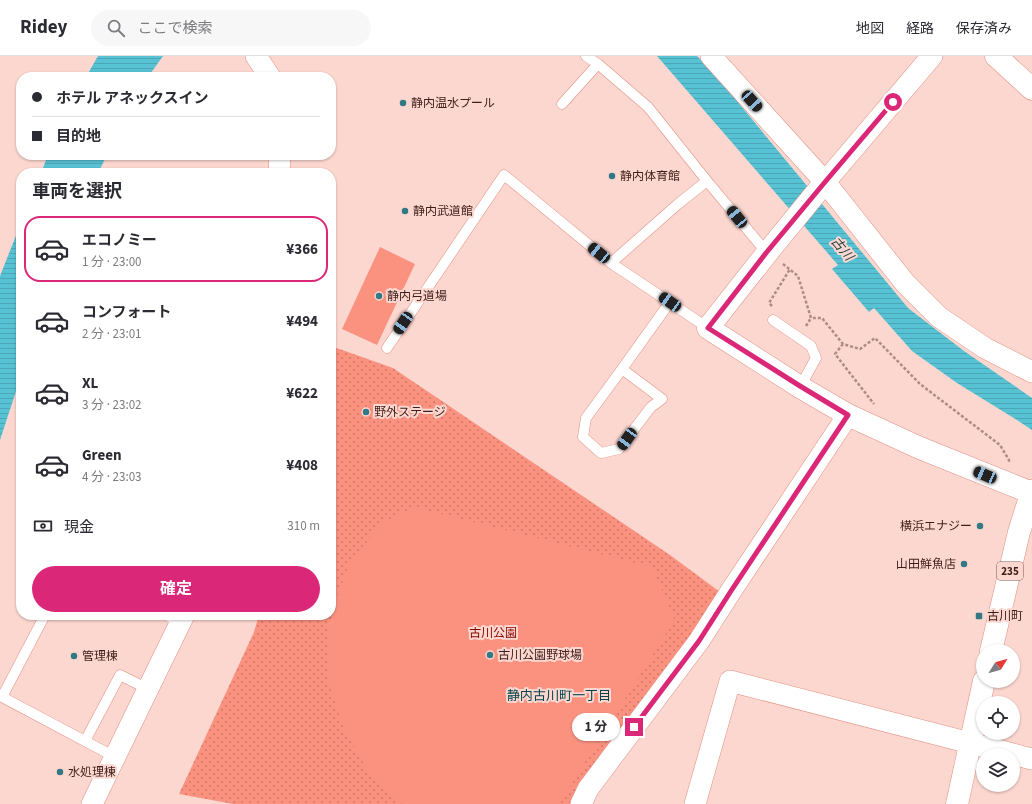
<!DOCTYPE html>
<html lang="ja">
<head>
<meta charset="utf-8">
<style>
  body { margin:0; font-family:"Source Sans 3","Noto Sans JP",sans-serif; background:#f7f7f7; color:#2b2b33; height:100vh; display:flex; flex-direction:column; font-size:15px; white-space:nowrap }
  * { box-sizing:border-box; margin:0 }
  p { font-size:13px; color:#7c7c81 }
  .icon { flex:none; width:22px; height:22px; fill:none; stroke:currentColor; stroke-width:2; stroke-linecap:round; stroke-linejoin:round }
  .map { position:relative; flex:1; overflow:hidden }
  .side { position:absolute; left:16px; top:112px; width:320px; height:452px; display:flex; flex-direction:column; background:#fff; border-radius:16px; box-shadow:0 1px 3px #0004 }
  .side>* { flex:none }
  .top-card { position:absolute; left:16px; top:16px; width:320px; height:88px; border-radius:16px; box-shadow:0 1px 3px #0004; display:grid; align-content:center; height:88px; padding:0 16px; background:#fff }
  .needle { width:26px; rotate:53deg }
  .controls { position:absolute; left:976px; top:588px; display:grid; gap:8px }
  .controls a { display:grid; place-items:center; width:44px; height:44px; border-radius:50%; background:#fff; box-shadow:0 1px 3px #0004; font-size:20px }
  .end { position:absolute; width:18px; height:18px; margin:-9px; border:5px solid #db2777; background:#fff; box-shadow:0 0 0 2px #fff }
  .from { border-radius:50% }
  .bubble { position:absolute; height:28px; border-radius:14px; background:#fff; box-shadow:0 1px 3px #0004; font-size:13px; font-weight:700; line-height:28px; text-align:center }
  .car { position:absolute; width:12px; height:24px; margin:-12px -6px; border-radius:5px; box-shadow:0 0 3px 1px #0007; background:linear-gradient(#222 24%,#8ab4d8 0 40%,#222 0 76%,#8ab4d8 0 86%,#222 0) }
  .top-card b { display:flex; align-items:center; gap:14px; height:38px; font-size:15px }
  .top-card b+b { border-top:1px solid #e1e1e2 }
  .top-card i { width:10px; height:10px; background:#2b2b33 }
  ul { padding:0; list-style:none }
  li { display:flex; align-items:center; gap:12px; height:66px; margin:0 8px 6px; padding:0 8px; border:2px solid transparent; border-radius:16px }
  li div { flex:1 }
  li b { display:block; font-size:15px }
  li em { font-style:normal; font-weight:700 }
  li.current { border-color:#db2777 }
  li>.icon { width:36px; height:36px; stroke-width:1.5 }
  h2 { padding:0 16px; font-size:18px; line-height:48px }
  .pay { display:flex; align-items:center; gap:10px; height:44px; padding:0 16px; font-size:15px }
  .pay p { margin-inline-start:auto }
  .cta { display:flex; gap:8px; margin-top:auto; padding:8px 16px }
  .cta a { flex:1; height:46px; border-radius:24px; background:#db2777; color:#fff; font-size:16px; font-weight:700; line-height:46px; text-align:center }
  header { display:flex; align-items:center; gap:24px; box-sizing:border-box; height:56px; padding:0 20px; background:#fff; border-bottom:1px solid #e1e1e2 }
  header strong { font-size:19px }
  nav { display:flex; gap:22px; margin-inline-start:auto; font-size:14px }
  .search { width:280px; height:36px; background:#f7f7f7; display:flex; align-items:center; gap:10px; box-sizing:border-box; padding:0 14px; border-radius:22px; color:#7c7c81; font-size:15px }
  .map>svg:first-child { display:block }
  .park { fill:url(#park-dots) }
  .garden { fill:#fb9280 }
  .water { fill:url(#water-rules) }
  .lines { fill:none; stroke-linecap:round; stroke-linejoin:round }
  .lane-casing { stroke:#e48f80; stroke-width:11 }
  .street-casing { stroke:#e48f80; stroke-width:22 }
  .secondary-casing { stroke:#e48f80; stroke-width:23 }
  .highway-casing { stroke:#e48f80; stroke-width:23 }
  .path { stroke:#af8b85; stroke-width:2.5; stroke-dasharray:3 2; stroke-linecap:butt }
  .lane { stroke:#fff; stroke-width:10 }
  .street { stroke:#fff; stroke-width:21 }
  .secondary { stroke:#fff; stroke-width:22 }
  .highway { stroke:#fff; stroke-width:22 }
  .route { stroke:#db2777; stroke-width:5 }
  .poi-dot { fill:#337985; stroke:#fcd7d0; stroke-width:1.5 }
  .labels { text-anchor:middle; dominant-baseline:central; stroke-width:4; stroke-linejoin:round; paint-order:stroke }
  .shield { fill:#fcd7d0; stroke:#785650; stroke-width:1 }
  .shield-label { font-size:11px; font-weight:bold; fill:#3f1e19 }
  .poi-label { font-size:12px; fill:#3f1e19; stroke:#fcd7d0; text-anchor:start }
  .park-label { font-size:12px; fill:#880800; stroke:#fcd7d0 }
  .water-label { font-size:13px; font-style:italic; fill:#1a3b40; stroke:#fcd7d0 }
  .neighbourhood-label { font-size:13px; fill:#00424b; stroke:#fcd7d0 }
</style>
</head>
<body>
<header>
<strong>Ridey</strong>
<div class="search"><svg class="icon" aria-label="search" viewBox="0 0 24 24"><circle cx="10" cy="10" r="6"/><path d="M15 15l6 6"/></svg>ここで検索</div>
<nav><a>地図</a><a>経路</a><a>保存済み</a></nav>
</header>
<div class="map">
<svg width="1032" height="748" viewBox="0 0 1032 748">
  <defs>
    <pattern id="park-dots" width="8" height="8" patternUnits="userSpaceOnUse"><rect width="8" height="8" fill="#fb9280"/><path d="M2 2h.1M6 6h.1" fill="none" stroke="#cd7768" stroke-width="1.8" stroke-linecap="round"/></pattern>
    <pattern id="water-rules" width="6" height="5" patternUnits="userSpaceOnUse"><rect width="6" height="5" fill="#57c2d4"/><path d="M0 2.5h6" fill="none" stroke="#4da6b5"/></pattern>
  </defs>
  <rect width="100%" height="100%" fill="#fcd7d0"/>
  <path class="park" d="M331,290L393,312L670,499L720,536L637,660L580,727L570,748H233L179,738L254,576L259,559H331Z"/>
  <path class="garden" d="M380,191L415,208L377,289L342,273Z
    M413,451L652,511L675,564L559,748H405L399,745L366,712L343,671L327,623L328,575L337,540L350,506L382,467Z"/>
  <path class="water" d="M98,0H163L148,21H86Z
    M657,0H697L717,21L908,252L964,295L1032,342V374L1017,364L957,327L912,295L874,252L869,256L832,213L838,209Z
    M48,99H107L98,117H41Z
    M21,167V320L0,384V220Z"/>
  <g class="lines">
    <g class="lane-casing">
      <path id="lane" d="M586,0L598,8L648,51L707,125L767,197
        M562,48L598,8
        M611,207L678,148L707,125
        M773,264L811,290L816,302L800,331
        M387,292L504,119L611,207L708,272
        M622,313L586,362L583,381L601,397L619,393L651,351L662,343L622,313L670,246
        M45,559L2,641L115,701
        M166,559L181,567
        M85,685L120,619L148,633"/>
    </g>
    <g class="street-casing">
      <path id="street" d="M256,0L270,21
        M711,0L825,126L905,227L939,261L985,292L1032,316
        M279,117L280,99
        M825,126L932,0
        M92,748L184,559
        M581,748L588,733L699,585L731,535L848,359
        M695,748L730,625L1032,703"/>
    </g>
    <g class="secondary-casing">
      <path id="secondary" d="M996,0L1032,33
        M825,126L767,197L708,272L800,331L848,359L920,392L1032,437"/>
    </g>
    <g class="highway-casing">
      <path id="highway" d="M991,595L1019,476L1032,435
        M957,748L984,625"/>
    </g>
    <path class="path" d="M783,208L798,220L811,262H822L843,288L860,293L875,282L920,328L1000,389L1009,404V406
      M772,250L769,247L790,213
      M806,270L811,262
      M843,288L835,298L874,348"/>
    <use href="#lane" class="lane"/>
    <use href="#street" class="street"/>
    <use href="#secondary" class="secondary"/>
    <use href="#highway" class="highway"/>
  </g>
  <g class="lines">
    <path class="route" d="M634,671L699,585L731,535L848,359L800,330L708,272L766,197L825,126L893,46"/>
  </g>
  <g class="poi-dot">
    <circle cx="403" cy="47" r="4"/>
    <circle cx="612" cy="120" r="4"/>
    <circle cx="405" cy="155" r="4"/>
    <circle cx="379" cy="240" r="4"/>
    <circle cx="366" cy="356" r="4"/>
    <circle cx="980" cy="470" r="4"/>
    <circle cx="964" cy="508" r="4"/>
    <rect x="975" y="556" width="8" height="8" rx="2"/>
    <circle cx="490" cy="599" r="4"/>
    <circle cx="74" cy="600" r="4"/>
    <circle cx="60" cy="716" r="4"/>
  </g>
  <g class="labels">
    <rect class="shield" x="997" y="506" width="26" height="18" rx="3"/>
    <g class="shield-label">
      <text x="1010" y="515">235</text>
    </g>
    <g class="poi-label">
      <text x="411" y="47">静内温水プール</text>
      <text x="620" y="120">静内体育館</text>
      <text x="413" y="155">静内武道館</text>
      <text x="387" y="240">静内弓道場</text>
      <text x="374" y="356">野外ステージ</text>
      <text x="972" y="470" text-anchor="end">横浜エナジー</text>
      <text x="956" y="508" text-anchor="end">山田鮮魚店</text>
      <text x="987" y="560">古川町</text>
      <text x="498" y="599">古川公園野球場</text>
      <text x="82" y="600">管理棟</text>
      <text x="68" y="716">水処理棟</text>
    </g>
    <g class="park-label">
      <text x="493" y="577">古川公園</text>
    </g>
    <g class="water-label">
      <text transform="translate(842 193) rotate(50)">古川</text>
    </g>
    <g class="neighbourhood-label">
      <text x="559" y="640">静内古川町一丁目</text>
    </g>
  </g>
</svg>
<div class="controls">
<a><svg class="needle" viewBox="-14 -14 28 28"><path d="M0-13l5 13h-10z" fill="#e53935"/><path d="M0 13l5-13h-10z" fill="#7c7c81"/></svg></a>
<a><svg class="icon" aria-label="locate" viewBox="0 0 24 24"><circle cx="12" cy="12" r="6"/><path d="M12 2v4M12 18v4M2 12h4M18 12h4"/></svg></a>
<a><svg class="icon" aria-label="layers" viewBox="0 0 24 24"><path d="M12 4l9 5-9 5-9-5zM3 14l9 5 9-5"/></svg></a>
</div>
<i class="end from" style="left:893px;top:46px"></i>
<i class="end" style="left:634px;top:671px"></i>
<div class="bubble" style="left:572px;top:657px;width:48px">1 分</div>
<i class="car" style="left:752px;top:45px;rotate:138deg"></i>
<i class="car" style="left:737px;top:161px;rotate:321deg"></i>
<i class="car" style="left:599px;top:197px;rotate:309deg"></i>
<i class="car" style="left:670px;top:246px;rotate:304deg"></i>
<i class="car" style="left:403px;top:267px;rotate:214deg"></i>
<i class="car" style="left:627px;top:383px;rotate:216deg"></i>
<i class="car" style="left:985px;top:419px;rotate:293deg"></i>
<div class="top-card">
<b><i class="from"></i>ホテル アネックスイン</b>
<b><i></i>目的地</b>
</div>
<section class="side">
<h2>車両を選択</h2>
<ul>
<li class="current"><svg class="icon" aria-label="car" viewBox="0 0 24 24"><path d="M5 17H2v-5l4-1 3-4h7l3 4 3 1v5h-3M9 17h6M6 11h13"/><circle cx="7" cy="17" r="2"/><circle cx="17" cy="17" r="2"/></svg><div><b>エコノミー</b><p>1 分 · 23:00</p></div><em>¥366</em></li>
<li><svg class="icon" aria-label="car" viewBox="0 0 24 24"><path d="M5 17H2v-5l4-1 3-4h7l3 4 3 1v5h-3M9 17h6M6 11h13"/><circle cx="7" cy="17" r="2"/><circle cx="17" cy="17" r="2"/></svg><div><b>コンフォート</b><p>2 分 · 23:01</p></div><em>¥494</em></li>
<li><svg class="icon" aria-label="car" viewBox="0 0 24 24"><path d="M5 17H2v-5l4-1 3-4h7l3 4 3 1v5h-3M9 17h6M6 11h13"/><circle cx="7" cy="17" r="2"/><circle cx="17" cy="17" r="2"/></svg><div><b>XL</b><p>3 分 · 23:02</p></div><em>¥622</em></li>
<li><svg class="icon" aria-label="car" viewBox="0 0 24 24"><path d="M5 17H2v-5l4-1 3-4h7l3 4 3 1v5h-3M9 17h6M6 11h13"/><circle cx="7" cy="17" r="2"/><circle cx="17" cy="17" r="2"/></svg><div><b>Green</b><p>4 分 · 23:03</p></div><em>¥408</em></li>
</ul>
<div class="pay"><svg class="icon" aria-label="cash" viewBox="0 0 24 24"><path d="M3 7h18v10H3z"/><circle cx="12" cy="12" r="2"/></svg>現金<p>310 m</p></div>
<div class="cta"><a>確定</a></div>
</section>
</div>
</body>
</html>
